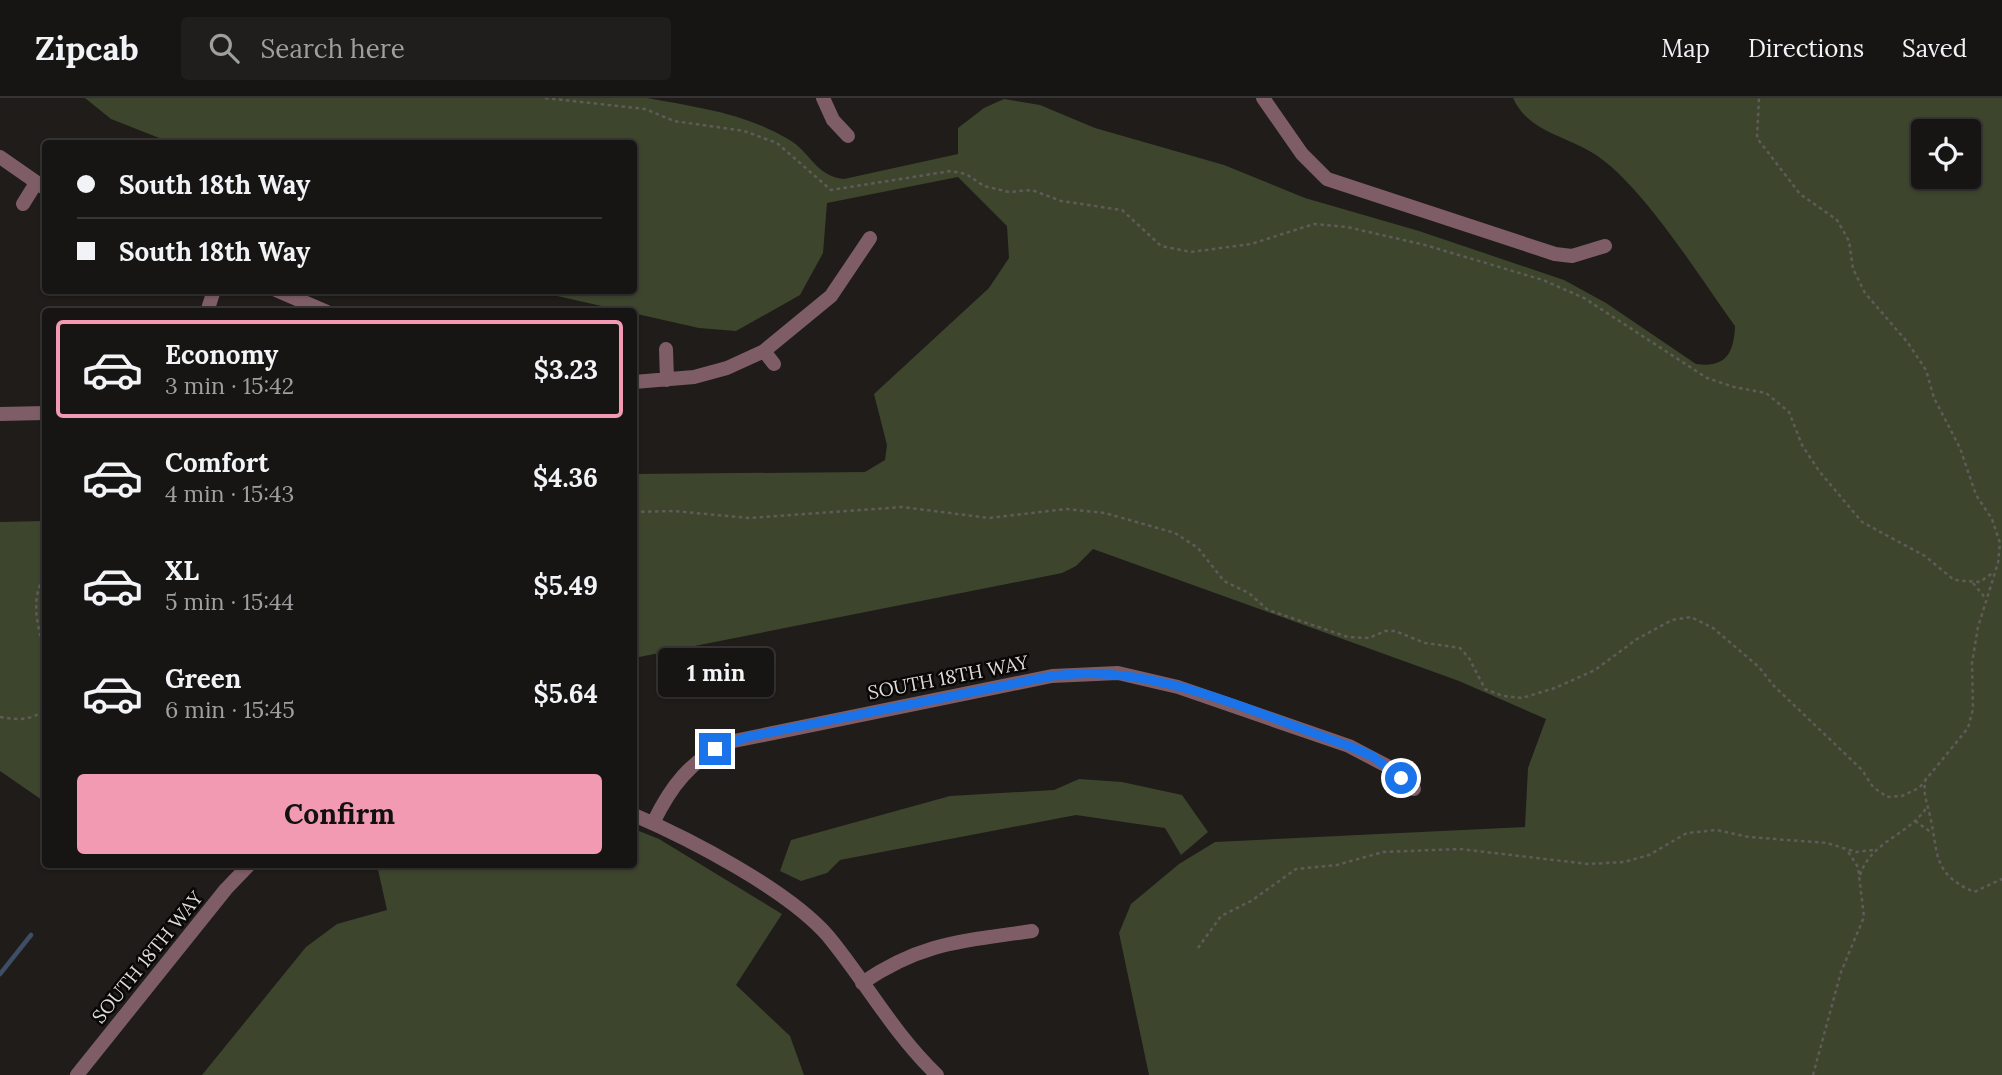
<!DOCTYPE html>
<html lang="en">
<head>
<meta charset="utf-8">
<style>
  body { margin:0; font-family:Lora,serif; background:#201e1d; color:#f1f3f6; height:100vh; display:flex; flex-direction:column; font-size:26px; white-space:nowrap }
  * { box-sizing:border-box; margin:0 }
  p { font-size:23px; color:#9e9fa0 }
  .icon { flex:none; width:38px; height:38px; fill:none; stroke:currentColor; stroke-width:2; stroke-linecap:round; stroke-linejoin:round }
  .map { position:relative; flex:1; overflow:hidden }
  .side { position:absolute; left:42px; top:210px; width:595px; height:560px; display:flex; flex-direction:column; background:#171514; border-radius:7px; box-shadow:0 2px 5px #0004,0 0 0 2px #363434 }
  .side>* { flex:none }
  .hud { position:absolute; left:42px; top:42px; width:595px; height:154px; border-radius:7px; box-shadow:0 2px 5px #0004,0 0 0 2px #363434; display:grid; align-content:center; height:154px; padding:0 35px; background:#171514 }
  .fabs { position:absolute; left:1911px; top:21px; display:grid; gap:14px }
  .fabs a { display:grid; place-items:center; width:70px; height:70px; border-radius:7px; background:#171514; box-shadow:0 2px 5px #0004,0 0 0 2px #363434; font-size:35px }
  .end { position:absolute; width:32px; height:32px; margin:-16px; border:9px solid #1a73e8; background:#fff; box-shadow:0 0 0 4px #fff }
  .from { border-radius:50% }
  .bubble { position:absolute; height:49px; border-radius:7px; background:#171514; box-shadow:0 2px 5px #0004,0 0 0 2px #363434; font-size:23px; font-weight:700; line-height:49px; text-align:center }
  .hud b { display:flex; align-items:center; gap:24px; height:66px; font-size:26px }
  .hud b+b { border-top:2px solid #363434 }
  .hud i { width:18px; height:18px; background:#f1f3f6 }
  ul { padding:12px 0 0; list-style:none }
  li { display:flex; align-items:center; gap:21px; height:98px; margin:0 14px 10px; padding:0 21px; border:4px solid transparent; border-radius:7px }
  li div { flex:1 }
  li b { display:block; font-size:26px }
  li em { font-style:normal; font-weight:700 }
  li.active { border-color:#f19ab1 }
  li>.icon { width:63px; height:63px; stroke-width:1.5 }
  .primary-button { display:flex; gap:14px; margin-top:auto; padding:14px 35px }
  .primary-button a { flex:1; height:80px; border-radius:7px; background:#f19ab1; color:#111; font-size:28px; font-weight:700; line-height:80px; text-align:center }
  header { display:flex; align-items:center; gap:42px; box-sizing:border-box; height:98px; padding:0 35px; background:#171514; border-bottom:2px solid #363434 }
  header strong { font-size:33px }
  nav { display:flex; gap:38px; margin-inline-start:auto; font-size:24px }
  .search { width:490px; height:63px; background:#201e1d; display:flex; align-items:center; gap:18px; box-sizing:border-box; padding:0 24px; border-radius:7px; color:#9e9fa0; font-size:26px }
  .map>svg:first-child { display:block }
  .green { fill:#3e452d; fill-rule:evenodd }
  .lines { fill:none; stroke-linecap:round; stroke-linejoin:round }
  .stream { stroke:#3e4e64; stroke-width:4.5 }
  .path { stroke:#5e5b59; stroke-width:2.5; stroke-dasharray:3.5 3.5; stroke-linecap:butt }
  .street { stroke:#7e5d66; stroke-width:14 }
  .route { stroke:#1a73e8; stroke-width:9 }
  .labels { text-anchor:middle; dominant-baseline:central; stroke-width:5; stroke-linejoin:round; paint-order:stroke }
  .street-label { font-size:19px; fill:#dedbd9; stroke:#080706 }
</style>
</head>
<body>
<header>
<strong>Zipcab</strong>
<div class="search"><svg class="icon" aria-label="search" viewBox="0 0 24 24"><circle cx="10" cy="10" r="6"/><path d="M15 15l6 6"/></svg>Search here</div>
<nav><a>Map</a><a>Directions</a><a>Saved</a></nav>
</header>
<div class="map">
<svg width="2002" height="977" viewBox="0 0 2002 977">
  <rect width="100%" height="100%" fill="#1f1c1a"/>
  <path class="green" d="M85,0H647C696,9 744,15 788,41C811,54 815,78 844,81L958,56V30L984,10L1004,1L1040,7L1095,30L1224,67L1305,100L1419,133L1564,182L1606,205L1696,266C1725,270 1734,256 1735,228C1700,180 1644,89 1596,57C1568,38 1528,34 1513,0H2002V977H1149L1119,835L1131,806L1179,766L1215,744L1525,729L1528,670L1546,621L1459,583L1093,451L1076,468L1062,475L634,560V376L865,374L885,362L887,347L874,296L989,190L1009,160L1007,128L958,79L827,105L823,155L800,197L736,233L699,230L535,193L634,192V46L172,45L111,21ZM1969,33V79H1923V33Z
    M45,423H46L45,704L0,673V424Z
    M1079,681L1122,684L1182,697L1208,734L1181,757L1165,730L1076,717L840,762L827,775L801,783L780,773L791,742L950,698L1054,692Z
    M634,731L659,741L782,816L736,887L790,938L804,977H202L306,849L337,826L387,812L377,767L634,766Z"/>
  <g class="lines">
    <path class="stream" d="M0,876L31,837"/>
    <path class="path" d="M545,0L645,11L674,23L744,33L777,45L831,92L951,73L966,76L984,88L1009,94L1032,92L1061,103L1122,112L1161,148L1191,154L1251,146L1314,126L1347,129L1425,147L1543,182L1584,200L1707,280L1734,289L1766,295L1789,314L1802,347L1819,373L1862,424L1925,458L1954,482L1980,484L1994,474
      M634,414L674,413L749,420L902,409L989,420L1066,411L1105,415L1175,435L1198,450L1224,483L1249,495L1268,512L1348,539L1369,540L1385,533H1395L1425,545L1460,550L1469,560L1485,591L1503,598L1522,600L1555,590L1595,572L1637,541L1672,522L1691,519L1713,530L1759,569L1773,587L1862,672L1873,689L1887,699L1902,698L1919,690L1968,630L1973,611L1972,565L1978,529L1998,465L2000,445L1992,421L1976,397L1960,350L1934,300L1926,272L1908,245L1865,195L1853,171L1849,143L1837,122L1800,96L1757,40L1759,0
      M46,474C28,504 39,530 46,561
      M1973,485L1986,501
      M0,619C18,622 31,623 46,611
      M1926,680C1922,695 1927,703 1930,718C1939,755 1931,775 1974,794L2002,781
      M1915,723L1932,735
      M1860,777C1871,743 1908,738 1927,709
      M1198,850L1221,818L1251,803L1296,771L1337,767L1383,754L1460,751L1588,766L1624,764L1649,757L1687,735L1717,732L1749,739L1827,745L1856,754L1873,752
      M1813,977L1841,874L1864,819L1858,769L1847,752"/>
    <path class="street" d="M823,0L833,22L848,38
      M1263,0L1302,56L1327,81L1555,156L1572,158L1605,148
      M0,59L46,91
      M23,106L36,85
      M276,192L327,214
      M207,214L214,192
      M666,251L667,282
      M764,253L774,266
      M634,284L694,279L727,270L764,253L831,198L870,140
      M0,316L46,315
      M634,717C690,741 788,792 828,838C866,884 893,935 937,977
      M653,725C671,688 690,663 729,644L1052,578L1118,575L1178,589L1349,648L1389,669L1414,691
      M862,885C922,844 963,843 1032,833
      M77,977L226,791L250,766"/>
  </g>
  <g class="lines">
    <path class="route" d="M715,651L747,639L1052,578C1153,563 1255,616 1349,648L1372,658L1401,680"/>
  </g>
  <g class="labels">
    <g class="street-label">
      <text transform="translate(948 579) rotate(-11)">SOUTH 18TH WAY</text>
      <text transform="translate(147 859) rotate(-51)">SOUTH 18TH WAY</text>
    </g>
  </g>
</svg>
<div class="fabs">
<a><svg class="icon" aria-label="locate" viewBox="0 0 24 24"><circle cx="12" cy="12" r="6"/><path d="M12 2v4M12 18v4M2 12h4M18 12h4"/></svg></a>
</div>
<i class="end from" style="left:1401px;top:680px"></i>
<i class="end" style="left:715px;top:651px"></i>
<div class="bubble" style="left:658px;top:550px;width:116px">1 min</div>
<div class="hud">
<b><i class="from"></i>South 18th Way</b>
<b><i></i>South 18th Way</b>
</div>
<section class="side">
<ul>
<li class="active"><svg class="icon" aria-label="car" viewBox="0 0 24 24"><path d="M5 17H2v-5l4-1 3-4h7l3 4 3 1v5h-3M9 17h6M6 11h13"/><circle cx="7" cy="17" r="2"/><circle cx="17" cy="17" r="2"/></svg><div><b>Economy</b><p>3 min · 15:42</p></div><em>$3.23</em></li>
<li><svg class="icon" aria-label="car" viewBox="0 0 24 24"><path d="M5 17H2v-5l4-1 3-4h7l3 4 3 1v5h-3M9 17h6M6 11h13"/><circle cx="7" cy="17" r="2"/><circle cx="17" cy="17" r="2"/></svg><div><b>Comfort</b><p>4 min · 15:43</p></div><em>$4.36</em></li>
<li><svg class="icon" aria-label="car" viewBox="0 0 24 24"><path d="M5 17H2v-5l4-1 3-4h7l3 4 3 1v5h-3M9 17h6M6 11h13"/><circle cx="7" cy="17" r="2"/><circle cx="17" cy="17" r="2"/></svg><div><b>XL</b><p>5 min · 15:44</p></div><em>$5.49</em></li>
<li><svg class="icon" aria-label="car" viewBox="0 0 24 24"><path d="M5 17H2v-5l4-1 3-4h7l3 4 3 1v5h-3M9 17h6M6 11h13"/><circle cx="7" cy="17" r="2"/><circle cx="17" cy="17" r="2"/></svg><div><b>Green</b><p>6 min · 15:45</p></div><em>$5.64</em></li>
</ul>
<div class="primary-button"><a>Confirm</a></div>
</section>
</div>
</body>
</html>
